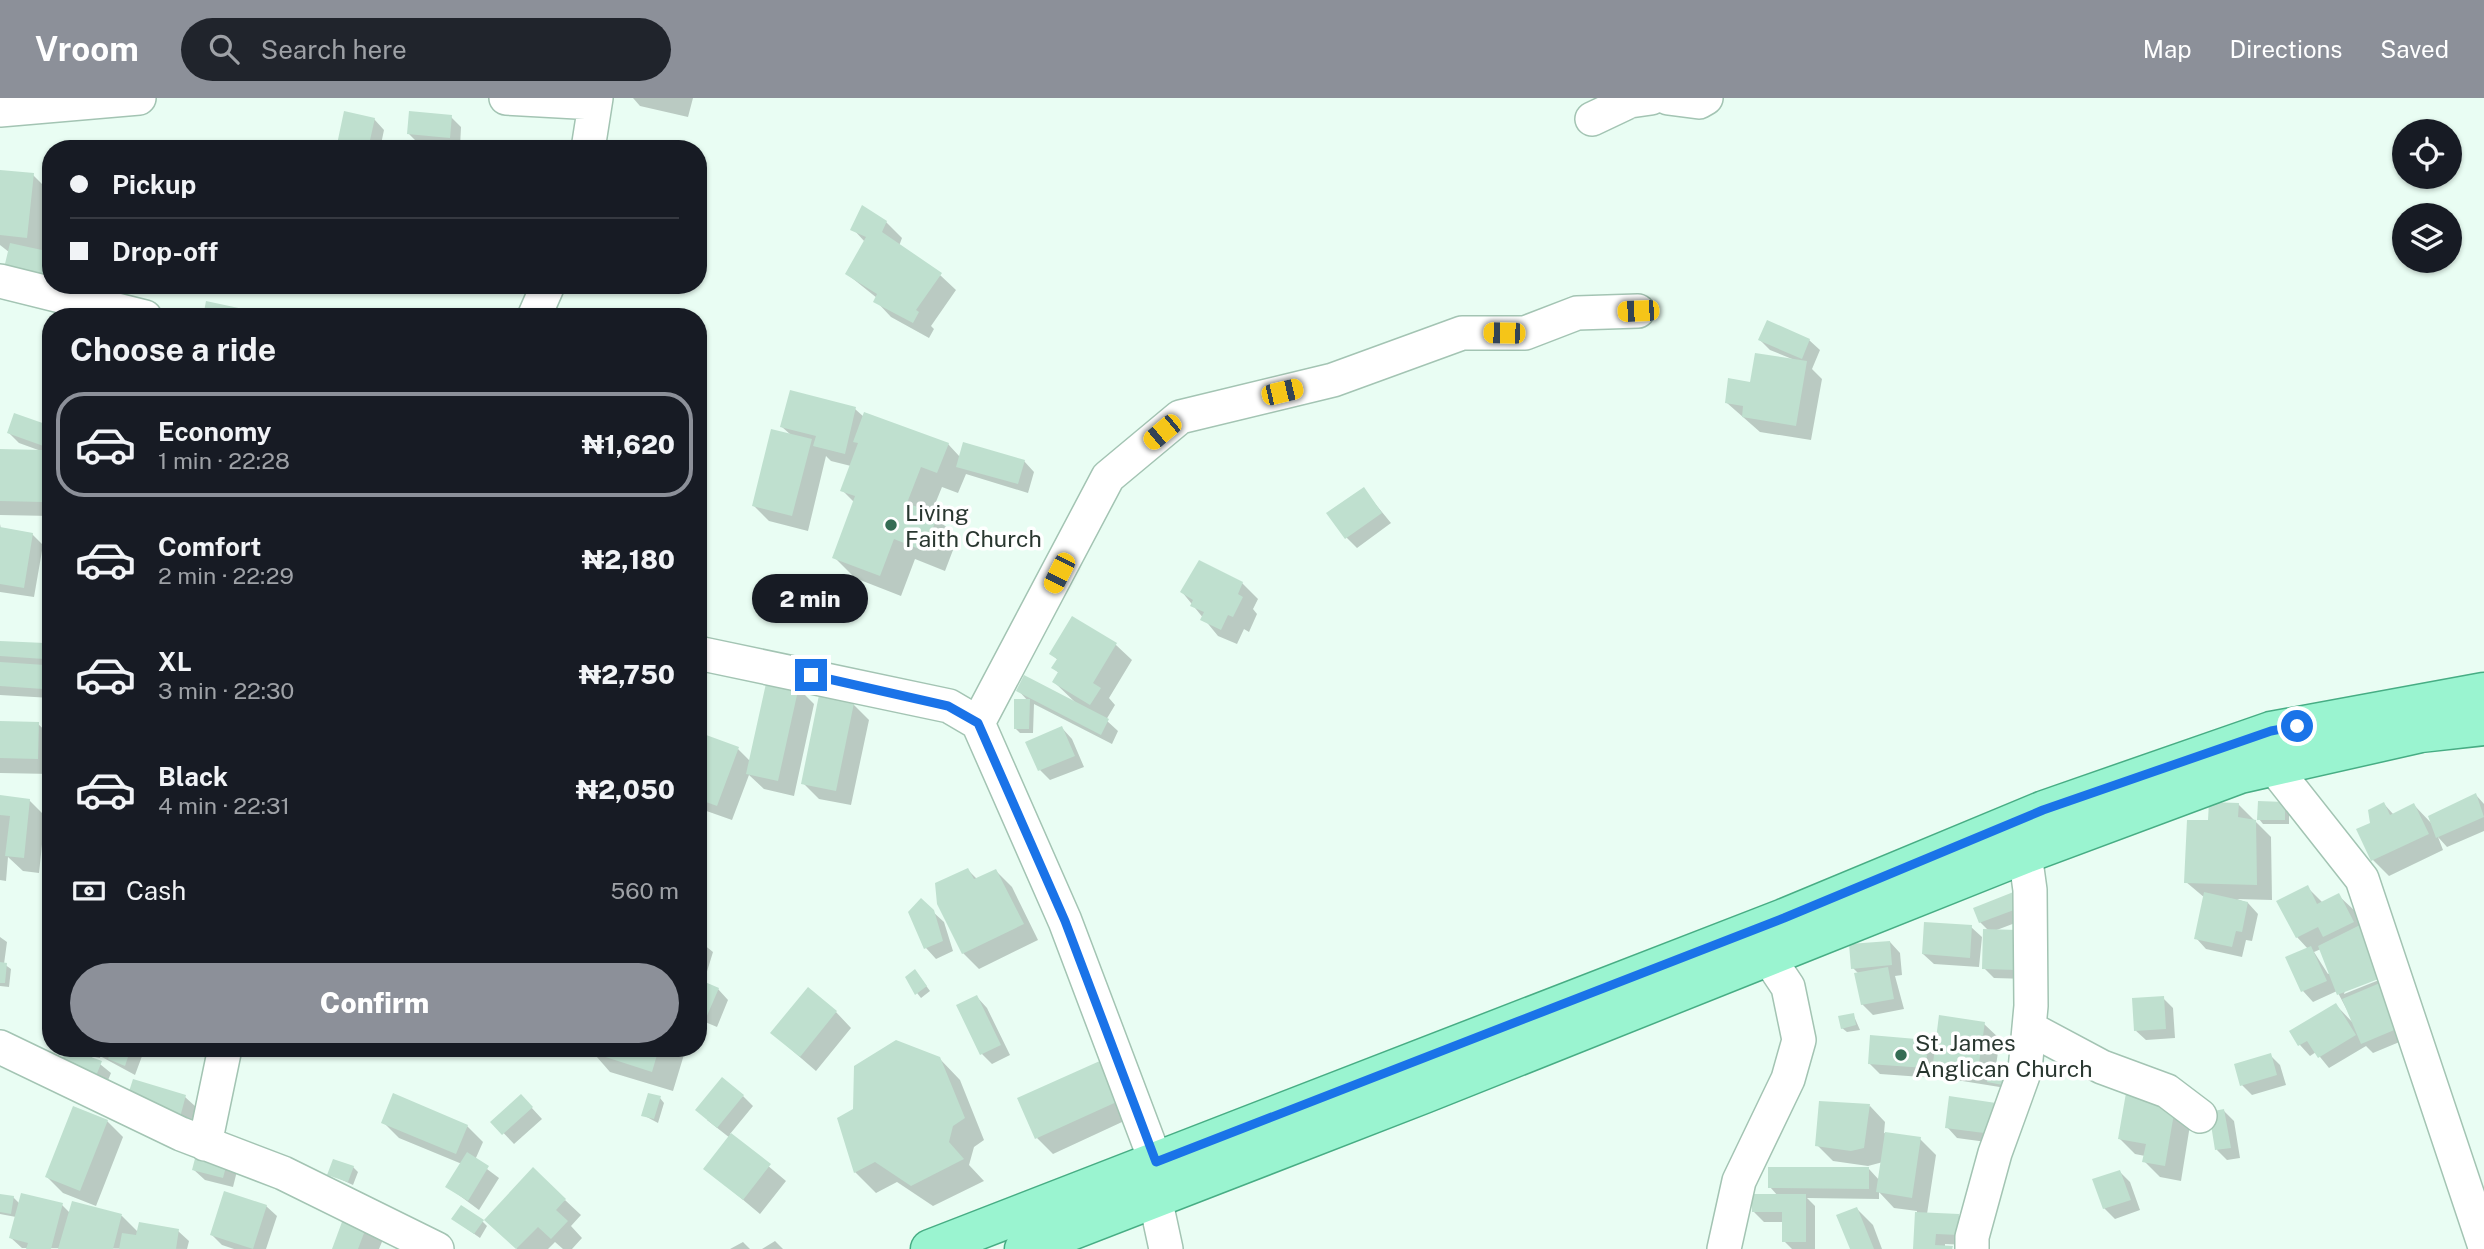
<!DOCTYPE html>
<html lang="en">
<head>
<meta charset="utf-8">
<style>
  body { margin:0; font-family:"Public Sans",sans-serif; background:#20242c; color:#f1f3f6; height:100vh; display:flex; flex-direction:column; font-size:26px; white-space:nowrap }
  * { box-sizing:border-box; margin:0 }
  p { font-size:23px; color:#9ea1a6 }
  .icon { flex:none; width:38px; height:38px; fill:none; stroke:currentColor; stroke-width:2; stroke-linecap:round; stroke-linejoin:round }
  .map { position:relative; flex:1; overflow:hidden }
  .details { position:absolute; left:42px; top:210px; width:665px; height:749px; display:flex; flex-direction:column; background:#171b24; border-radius:28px; box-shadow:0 2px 5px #0004 }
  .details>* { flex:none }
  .top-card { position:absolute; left:42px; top:42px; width:665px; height:154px; border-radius:28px; box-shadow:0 2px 5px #0004; display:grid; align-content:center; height:154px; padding:0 28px; background:#171b24 }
  .fabs { position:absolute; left:2392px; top:21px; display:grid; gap:14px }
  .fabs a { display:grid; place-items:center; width:70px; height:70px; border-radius:50%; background:#171b24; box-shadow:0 2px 5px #0004; font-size:35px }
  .end { position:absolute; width:32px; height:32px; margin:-16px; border:9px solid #1a73e8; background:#fff; box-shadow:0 0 0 4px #fff }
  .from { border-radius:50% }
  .bubble { position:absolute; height:49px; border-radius:24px; background:#171b24; box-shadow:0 2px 5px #0004; font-size:23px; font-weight:800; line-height:49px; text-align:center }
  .car { position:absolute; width:21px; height:42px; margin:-21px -10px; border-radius:9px; box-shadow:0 0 5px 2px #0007; background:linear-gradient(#f5c518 24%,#345 0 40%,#f5c518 0 76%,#345 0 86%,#f5c518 0) }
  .top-card b { display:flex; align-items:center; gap:24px; height:66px; font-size:26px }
  .top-card b+b { border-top:2px solid #363941 }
  .top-card i { width:18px; height:18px; background:#f1f3f6 }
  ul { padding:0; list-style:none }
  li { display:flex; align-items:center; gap:21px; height:105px; margin:0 14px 10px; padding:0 14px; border:4px solid transparent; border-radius:28px }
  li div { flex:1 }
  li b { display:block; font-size:26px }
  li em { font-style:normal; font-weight:800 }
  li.current { border-color:#8c9099 }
  li>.icon { width:63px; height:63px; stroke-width:1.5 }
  h2 { padding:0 28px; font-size:32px; line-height:84px }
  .pay { display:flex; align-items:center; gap:18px; height:77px; padding:0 28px; font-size:26px }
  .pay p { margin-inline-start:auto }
  .cta { display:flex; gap:14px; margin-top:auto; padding:14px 28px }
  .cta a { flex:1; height:80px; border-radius:42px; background:#8c9099; color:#fff; font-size:28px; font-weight:800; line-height:80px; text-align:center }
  header { display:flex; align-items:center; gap:42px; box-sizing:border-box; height:98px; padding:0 35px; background:#8c9099; color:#fff }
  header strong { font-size:33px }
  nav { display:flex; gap:38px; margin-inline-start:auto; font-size:24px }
  .search { width:490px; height:63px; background:#20242c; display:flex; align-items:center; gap:18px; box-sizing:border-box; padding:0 24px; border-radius:38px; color:#9ea1a6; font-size:26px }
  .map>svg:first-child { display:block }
  .shadow { fill:#0003; fill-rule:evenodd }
  .building { fill:#bfe0cf }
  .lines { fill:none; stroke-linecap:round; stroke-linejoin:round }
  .minor-casing { stroke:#a3c4b3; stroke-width:36 }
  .major-casing { stroke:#47ad84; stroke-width:41 }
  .minor { stroke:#fff; stroke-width:33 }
  .major { stroke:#9af4d0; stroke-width:38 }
  .route { stroke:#1a73e8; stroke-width:9 }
  .poi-dot { fill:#346c54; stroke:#fff; stroke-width:2.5 }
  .labels { text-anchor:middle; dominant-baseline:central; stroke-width:7; stroke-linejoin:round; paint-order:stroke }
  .poi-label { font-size:23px; fill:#293730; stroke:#fff; text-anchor:start }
</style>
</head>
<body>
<header>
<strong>Vroom</strong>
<div class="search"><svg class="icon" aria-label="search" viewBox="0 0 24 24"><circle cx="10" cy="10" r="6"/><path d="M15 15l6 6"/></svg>Search here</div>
<nav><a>Map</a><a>Directions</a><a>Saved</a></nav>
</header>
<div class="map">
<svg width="2484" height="1151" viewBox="0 0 2484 1151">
  <rect width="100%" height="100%" fill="#e9fdf3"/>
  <path class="shadow" d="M633,0H693L688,19L640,8Z
    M451,19L461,29L460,49L419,46L409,36Z
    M374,21L384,32L380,51H338Z
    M0,74L33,77L49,93L42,154L51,156V187L0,147Z
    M886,124L902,140L899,148L940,177L956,192L931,228L934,231L929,240L891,219L876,203L877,200L847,176L865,144L853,131Z
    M1760,242H1809L1820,252L1812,271L1822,281L1811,342L1760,334L1727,305L1792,261L1770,252Z
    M855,311L864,319L948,346L960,359L1024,363L1034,374L1028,395L966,376L958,395L942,389L931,416L958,439L945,473L915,461L901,498L855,480L834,459L855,405L842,392L851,368L831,363L826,358L808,433L769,423L754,408L791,337L782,329Z
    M51,330V356L42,353L51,362V418L0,417V353H41L19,345L9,335Z
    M1363,391L1391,425L1357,450L1346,439Z
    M0,426L1,431L32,436L43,447L34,499L0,494Z
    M698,442L705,449L698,470Z
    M1242,485L1258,501L1253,511L1257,516L1249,534L1244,531L1237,546L1218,538L1182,494Z
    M1073,520L1116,547L1132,562L1109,600L1115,607L1106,622L1118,633L1112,646L1034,606L1033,635H1020L1015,630L1028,603L1018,592L1076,605L1054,584L1060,576L1053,570L1058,562L1051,556Z
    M0,544L45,547L51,553V570H46L51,575V600L0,597Z
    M798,590L814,606L794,698L764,691L749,677L732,722L698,710V636L738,651L751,664Z
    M853,606L869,622L851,707L819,701L803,685Z
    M0,625L38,626L51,638V676L0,675V694Z
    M1062,630L1072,641L1084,669L1050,682L1040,672Z
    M2476,697L2484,706V733L2447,749L2438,739L2443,752L2389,778L2373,762L2358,732L2372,726L2384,706L2394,717L2414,707L2432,726Z
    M0,699L29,702L45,718L39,775L23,773L8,759L6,783L0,782Z
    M2259,705L2289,710V726H2263L2259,721Z
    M2238,706L2271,739L2272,802L2237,801L2248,805L2258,816L2252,843L2246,842L2242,859L2206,851L2196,840L2205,800L2186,784L2209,724Z
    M968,772L978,782L996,773L1012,789L1038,842L979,871L963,855Z
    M2307,789L2323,805L2339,798L2355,813L2362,829L2344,896L2389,878L2409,940L2373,955L2366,948L2329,970L2316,954L2310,958L2300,947L2291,934L2336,907L2355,927L2337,893L2313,904L2303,893L2308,851L2297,839ZM2321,851L2330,875L2328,876L2314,854Z
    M2016,795L2031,819L1994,833L2027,881L1994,880L1984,870L1989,833L1980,824Z
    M921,803L944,824L953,853L936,861L926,850L910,815Z
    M1971,829L1982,839L1979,869L1934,866L1923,856Z
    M0,839L7,844L4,866L11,871L9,889L0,888Z
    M698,842L713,854L705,880L698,878Z
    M1890,844L1900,855L1902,877L1895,878L1904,911L1873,917L1862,906L1859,876L1853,870Z
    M919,878L930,893L921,900L917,895Z
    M698,886L718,891L728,902L717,929L698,921Z
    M977,899L987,910L1010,957L992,966L982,956Z
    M2163,900L2173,910L2175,940L2146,942L2135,932Z
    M836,914L851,930L816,973L772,935Z
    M1853,916L1860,932L1847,934L1842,930Z
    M1984,926L2000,941L1995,974L2012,991L1950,981L1937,967L1936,980L1880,976L1869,965L1928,943L1936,952Z
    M62,950H145L135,977L100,958V960L90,958L111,975L104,992Z
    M172,950H185L183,954Z
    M589,950H686L673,993L610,974Z
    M2270,957L2280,967L2286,987L2252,997L2242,987Z
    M939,960L960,982L984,1042L974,1049L969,1067L984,1083L933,1108L897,1084L876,1095L855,1074Z
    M1101,964L1135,1018L1053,1056L1037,1040Z
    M2127,997L2191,1021L2181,1083L2160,1079L2144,1063L2145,1058L2135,1056L2119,1040Z
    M743,998L753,1008L730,1036L786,1083L760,1116L705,1070L730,1040L707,1022Z
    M185,999L196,1009L189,1032L137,1016Z
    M660,1000L664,1005L658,1025L643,1017Z
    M1951,1000L2001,1046L1957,1040L1947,1029Z
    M1870,1008L1885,1024L1884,1035L1920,1041L1936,1057L1927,1116L1959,1118L1969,1128L1968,1147L1945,1146V1149L1953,1151H1915L1917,1113L1894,1110L1879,1094V1101L1807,1100L1815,1108V1151H1792L1784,1143V1124H1764L1754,1114L1778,1098L1770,1089L1869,1071L1880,1083L1883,1064L1868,1068L1833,1063L1817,1047Z
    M531,1009L542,1021L514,1046L493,1024Z
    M2224,1013L2234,1023L2240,1060L2227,1062L2217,1052Z
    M107,1023L123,1039L96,1108L63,1095L47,1079Z
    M383,1024L467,1028L483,1044L475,1062L499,1080L479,1112L448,1089L462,1066L399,1040Z
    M199,1055L237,1073L233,1089L205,1082L194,1072Z
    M353,1069L358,1074L353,1087L329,1076Z
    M2120,1074L2130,1084L2140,1112L2115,1121L2104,1110Z
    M0,1097L13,1099L20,1106L62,1107L70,1115L73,1105L122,1118L139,1135L178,1133L189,1143L187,1151L22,1150L11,1140L16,1119L0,1116Z
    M565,1102L581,1117L571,1128L582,1140L572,1151H563L555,1144L548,1151H517L502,1137Z
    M266,1108L277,1118L266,1151H234L222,1147L212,1137Z
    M1857,1111L1873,1127L1882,1151H1851Z
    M347,1116L384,1139L379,1151H334Z
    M453,1121L483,1124L487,1128L480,1140Z
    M775,1143L783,1151H762Z
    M743,1144L750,1151H730Z"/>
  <path class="building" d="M344,13L375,20L368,51H336Z
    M409,13L452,17L450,40L407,36Z
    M0,72L34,75L27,140L0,137Z
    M862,107L887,123L882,134L942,175L916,212L919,214L913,225L873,204L877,196L845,176L866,139L850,132Z
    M10,145L51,154L49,180L4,170Z
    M206,203L267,216L266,219H203Z
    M1767,222L1810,241L1802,261L1758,242Z
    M1755,255L1807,263L1796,328L1742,319L1743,308L1725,305L1728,280L1750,284Z
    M790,292L856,309L845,356L813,348L816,338L780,329Z
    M864,314L949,345L937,375L921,369L907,405L938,417L924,453L894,441L880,478L832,460L855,398L840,393L858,345L853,344Z
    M14,315L51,328L49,350L7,335Z
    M771,331L812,341L792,418L752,408Z
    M963,344L1025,362L1018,386L956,369Z
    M0,351L43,352L42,404L0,403Z
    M1364,389L1382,415L1345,441L1326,415Z
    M0,429L33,435L24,490L0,486Z
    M1199,462L1243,484L1238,496L1243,499L1233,519L1228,517L1221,532L1200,522L1204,514L1190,508L1193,502L1180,494Z
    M1072,518L1117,545L1093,585L1101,590L1090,607L1052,584L1058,574L1051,570L1057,561L1049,556Z
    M0,543L45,545L44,561L0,558Z
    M0,564L45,567L43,591L0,588Z
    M1024,577L1109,621L1101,637L1016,593Z
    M767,581L799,588L778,683L746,676Z
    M819,597L854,605L836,693L801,686Z
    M1014,601H1030L1029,631H1014Z
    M0,623L39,624L38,661L0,660Z
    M1062,628L1075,658L1038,673L1025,644Z
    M698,634L739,649L717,708L698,701Z
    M2476,695L2484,719L2436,740L2428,718Z
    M0,697L30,701L24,760L5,758L10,718L0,717Z
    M2258,703L2285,704V722H2257Z
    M2209,704L2239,705L2238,719L2256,722L2257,787L2184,785L2187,722H2208Z
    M2384,704L2390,717L2414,705L2429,736L2371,763L2356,731L2370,725L2368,712Z
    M968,770L974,781L996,771L1024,826L962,856L937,806L935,785Z
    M2308,787L2317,806L2339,795L2354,824L2323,839L2318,829L2296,840L2276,803Z
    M2016,793L2022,809L1979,825L1973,810Z
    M2204,794L2248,804L2242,834L2236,833L2232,849L2194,841Z
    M921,800L934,812L943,843L924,851L908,814Z
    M1924,824L1972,827L1970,860L1922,856Z
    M2362,826L2381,880L2337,897L2318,848Z
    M1983,831L2018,832L2017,872L1982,871Z
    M1890,843L1892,867L1851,871L1849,846Z
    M2311,848L2327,883L2301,894L2285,859Z
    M0,864L7,865L5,885H0Z
    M1888,869L1894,901L1861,907L1854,875Z
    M915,871L927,888L915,897L905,879Z
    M698,881L719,890L706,920L698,916Z
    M2380,885L2399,930L2361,946L2342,901Z
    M808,889L837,913L800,959L770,935Z
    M977,897L1001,947L980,957L956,907Z
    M2164,898L2166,931L2134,933L2132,900Z
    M2336,905L2356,937L2318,960L2307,943L2298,948L2289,933Z
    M1854,915L1856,927L1841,931L1838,918Z
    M1939,917L1985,924L1978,972L1933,965Z
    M1870,937L1928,942L1926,970L1868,966Z
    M896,942L940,959L965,1020L953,1028L949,1044L964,1061L911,1088L875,1064L854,1075L837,1020L853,1011L854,968Z
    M66,950L102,963L94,983L59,968Z
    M90,950H131L125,968L108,961L111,953L105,951L103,955Z
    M588,950H659L652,974L587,953Z
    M2271,955L2277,977L2240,988L2234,966Z
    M1102,962L1121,1002L1035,1041L1017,1000Z
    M1989,971L2010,975L2008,988L1987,984Z
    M722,979L744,997L717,1030L695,1012Z
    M133,981L186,997L179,1023L125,1006Z
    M393,995L468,1027L456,1056L381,1025Z
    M648,995L661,998L654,1021L641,1018Z
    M2126,995L2176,1004L2165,1068L2142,1064L2146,1046L2118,1041Z
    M521,996L533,1009L502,1037L490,1024Z
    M1949,998L1996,1005L1992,1036L1945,1030Z
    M1819,1003L1870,1006L1864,1050L1851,1053L1815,1048Z
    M73,1008L108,1022L80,1093L45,1079Z
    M2224,1011L2231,1050L2215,1052L2209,1014Z
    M1885,1034L1921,1039L1912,1100L1876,1094Z
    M731,1035L771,1066L743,1102L703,1071Z
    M197,1053L228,1061L223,1080L192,1072Z
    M467,1054L489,1068L468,1103L445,1089Z
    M333,1061L354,1068L348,1084L327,1077Z
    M533,1069L566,1101L556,1112L568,1123L551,1141L538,1129L516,1151L484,1122Z
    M1768,1069H1869V1091L1768,1090Z
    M2120,1072L2131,1102L2103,1111L2092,1081Z
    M224,1093L267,1107L253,1151L210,1137Z
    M21,1095L63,1105L51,1151H26L28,1145L9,1140Z
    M0,1096L14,1098L11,1116L0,1114Z
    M1752,1096H1806V1144H1782V1114H1752Z
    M72,1103L122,1116L113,1151H58Z
    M461,1107L484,1122L474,1136L451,1121Z
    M1857,1109L1874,1151H1850L1836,1117Z
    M346,1113L369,1122L358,1151H332Z
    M1915,1114L1959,1116L1958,1137L1936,1136L1935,1147L1953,1148L1952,1151H1913Z
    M139,1124L179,1131L176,1151H119L122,1135L136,1137Z"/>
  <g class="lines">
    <g class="minor-casing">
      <path id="minor" d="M506,0L595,5
        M1668,0L1699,4L1706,0
        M0,12L139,0
        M1592,21L1630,3L1651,0
        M588,51L596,0
        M0,183L145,219
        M534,219L548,187
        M698,555L949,608L978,625L1065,823L1156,1064L1155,1100L1166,1151
        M978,625L1108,379L1180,319L1333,282L1462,235H1525L1577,215L1638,213
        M2272,667L2362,781L2484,1146
        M2029,930L2102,969L2167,993L2200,1018
        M0,949L181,1036L283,1075L437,1151
        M205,1046L225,950
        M1724,1151L1739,1083L1788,981L1799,942L1788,889L1768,859
        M1972,1151V1139L1995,1055L2025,972L2031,908L2030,792L2025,756"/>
    </g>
    <g class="major-casing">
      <path id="major" d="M930,1151L1784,820L2044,712L2271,633L2484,594
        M1024,1151L1424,996L2025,756L2240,676L2421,635L2484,628"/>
    </g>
    <use href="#minor" class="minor"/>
    <use href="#major" class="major"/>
  </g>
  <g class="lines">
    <path class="route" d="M811,577L948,608L978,625L1065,823L1156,1064L1784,820L2043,712L2271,633L2297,628"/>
  </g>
  <g class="poi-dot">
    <circle cx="891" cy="427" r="7"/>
    <circle cx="1901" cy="957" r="7"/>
  </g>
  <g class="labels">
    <g class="poi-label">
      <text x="905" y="414">Living<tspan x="905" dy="26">Faith Church</tspan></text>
      <text x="1915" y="944">St. James<tspan x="1915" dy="26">Anglican Church</tspan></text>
    </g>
  </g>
</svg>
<div class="fabs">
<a><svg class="icon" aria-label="locate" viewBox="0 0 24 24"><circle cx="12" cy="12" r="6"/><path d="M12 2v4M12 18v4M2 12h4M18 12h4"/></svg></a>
<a><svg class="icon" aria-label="layers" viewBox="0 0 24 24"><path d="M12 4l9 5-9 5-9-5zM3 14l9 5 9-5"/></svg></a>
</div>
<i class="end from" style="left:2297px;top:628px"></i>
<i class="end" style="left:811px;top:577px"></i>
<div class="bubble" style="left:752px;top:476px;width:116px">2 min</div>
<i class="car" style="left:1638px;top:213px;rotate:268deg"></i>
<i class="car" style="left:1504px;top:235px;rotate:271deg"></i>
<i class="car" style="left:1282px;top:294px;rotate:77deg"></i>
<i class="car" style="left:1162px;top:334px;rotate:230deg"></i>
<i class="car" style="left:1059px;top:475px;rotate:207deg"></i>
<div class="top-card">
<b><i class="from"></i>Pickup</b>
<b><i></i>Drop-off</b>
</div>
<section class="details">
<h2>Choose a ride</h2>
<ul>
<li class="current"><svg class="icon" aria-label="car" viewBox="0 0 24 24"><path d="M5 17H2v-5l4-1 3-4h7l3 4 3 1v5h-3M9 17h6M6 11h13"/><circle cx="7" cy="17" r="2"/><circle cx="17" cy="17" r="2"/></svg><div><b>Economy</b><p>1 min · 22:28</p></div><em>₦1,620</em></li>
<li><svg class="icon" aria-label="car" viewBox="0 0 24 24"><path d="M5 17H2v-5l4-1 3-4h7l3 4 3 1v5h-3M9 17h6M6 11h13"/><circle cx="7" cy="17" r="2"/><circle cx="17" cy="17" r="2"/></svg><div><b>Comfort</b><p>2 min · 22:29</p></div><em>₦2,180</em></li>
<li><svg class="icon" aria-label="car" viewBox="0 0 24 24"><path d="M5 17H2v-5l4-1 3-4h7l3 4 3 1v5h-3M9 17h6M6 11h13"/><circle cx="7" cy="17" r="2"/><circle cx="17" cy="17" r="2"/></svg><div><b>XL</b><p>3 min · 22:30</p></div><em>₦2,750</em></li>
<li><svg class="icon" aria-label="car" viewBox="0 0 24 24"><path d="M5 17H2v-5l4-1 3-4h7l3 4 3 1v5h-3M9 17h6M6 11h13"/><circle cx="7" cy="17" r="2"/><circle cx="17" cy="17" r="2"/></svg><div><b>Black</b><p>4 min · 22:31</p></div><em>₦2,050</em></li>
</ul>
<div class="pay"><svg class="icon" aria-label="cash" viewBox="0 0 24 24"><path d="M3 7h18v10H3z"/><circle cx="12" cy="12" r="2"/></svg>Cash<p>560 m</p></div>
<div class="cta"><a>Confirm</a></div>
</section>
</div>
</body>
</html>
